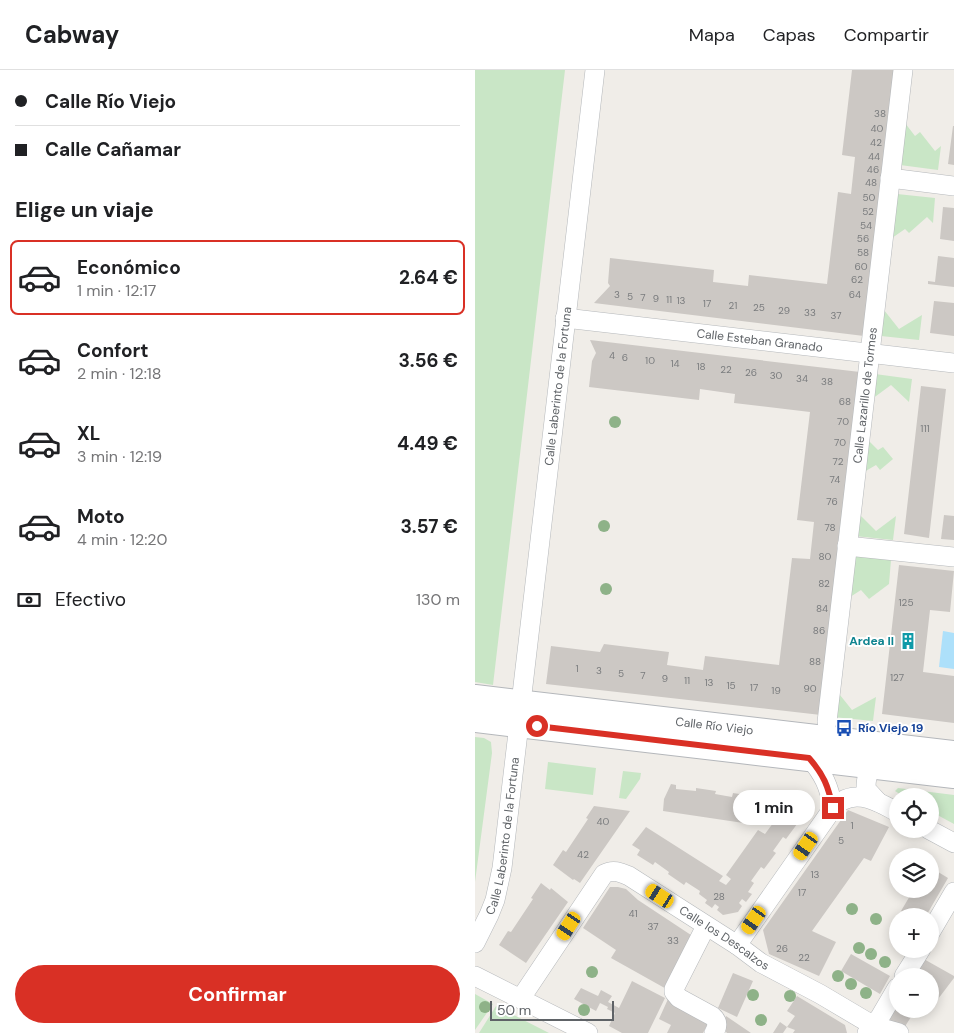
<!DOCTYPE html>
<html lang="es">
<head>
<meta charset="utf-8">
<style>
  body { margin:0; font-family:"DM Sans",sans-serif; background:#f6f6f6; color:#202124; height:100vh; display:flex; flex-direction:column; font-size:19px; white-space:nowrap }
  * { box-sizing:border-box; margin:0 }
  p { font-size:16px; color:#757577 }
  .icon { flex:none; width:28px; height:28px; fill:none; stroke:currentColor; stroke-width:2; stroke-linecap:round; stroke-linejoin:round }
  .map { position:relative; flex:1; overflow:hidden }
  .panel { display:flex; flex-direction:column; background:#fff; width:475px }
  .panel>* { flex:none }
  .top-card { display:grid; align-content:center; height:110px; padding:0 15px; background:#fff }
  .buttons { position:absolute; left:414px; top:718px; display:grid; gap:10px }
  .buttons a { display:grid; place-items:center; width:50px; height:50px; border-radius:50%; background:#fff; box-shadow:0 2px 12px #0003; font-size:25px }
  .scale { position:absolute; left:15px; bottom:12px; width:124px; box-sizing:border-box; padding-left:5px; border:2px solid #5f6367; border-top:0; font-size:14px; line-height:18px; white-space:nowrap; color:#5f6367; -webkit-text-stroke:4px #fff; paint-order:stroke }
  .end { position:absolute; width:22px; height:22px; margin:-11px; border:6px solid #d93025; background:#fff; box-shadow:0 0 0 2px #fff }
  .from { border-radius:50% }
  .bubble { position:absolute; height:35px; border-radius:18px; background:#fff; box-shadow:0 2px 12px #0003; font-size:16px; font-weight:700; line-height:35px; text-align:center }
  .car { position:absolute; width:15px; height:30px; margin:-15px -8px; border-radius:6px; box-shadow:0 0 4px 1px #0007; background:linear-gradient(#f5c518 24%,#345 0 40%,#f5c518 0 76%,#345 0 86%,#f5c518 0) }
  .top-card b { display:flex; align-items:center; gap:18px; height:48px; font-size:19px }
  .top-card b+b { border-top:1px solid #e0e0e0 }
  .top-card i { width:12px; height:12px; background:#202124 }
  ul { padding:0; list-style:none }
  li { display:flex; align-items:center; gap:15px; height:75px; margin:0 10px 8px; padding:0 5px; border:2px solid transparent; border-radius:8px }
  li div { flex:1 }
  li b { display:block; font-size:19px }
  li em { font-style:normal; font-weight:700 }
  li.on { border-color:#d93025 }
  li>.icon { width:45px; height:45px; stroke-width:1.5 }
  h2 { padding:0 15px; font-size:22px; line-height:60px }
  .pay { display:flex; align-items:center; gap:12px; height:55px; padding:0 15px; font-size:19px }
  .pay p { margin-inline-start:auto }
  .button { display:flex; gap:10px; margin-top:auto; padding:10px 15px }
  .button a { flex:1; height:58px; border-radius:30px; background:#d93025; color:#fff; font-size:20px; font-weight:700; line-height:58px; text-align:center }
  header { display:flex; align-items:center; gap:30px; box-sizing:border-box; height:70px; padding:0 25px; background:#fff; border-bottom:1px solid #e0e0e0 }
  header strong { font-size:24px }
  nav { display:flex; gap:28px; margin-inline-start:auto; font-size:18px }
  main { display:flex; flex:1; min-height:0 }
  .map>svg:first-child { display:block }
  .green { fill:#c9e6c6 }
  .water { fill:#ade0fa }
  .building { fill:#ccc8c4 }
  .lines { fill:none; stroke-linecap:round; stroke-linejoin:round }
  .street-casing { stroke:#b5b8bb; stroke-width:20 }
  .secondary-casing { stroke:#b4b7bb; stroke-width:28 }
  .street { stroke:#fff; stroke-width:19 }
  .secondary { stroke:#fff; stroke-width:26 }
  .tree { fill:#8eb288 }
  .route { stroke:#d93025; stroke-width:6 }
  .labels { text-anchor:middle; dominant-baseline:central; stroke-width:4; stroke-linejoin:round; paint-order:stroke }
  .number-label { font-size:10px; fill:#7a7c7e }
  .street-label { font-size:12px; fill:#5f6367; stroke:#fff }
  .culture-label { font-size:12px; font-weight:bold; fill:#0d838f; stroke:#fff; text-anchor:end }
  .transit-label { font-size:12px; font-weight:bold; fill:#164399; stroke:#fff; text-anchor:start }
</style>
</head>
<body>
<header>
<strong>Cabway</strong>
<nav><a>Mapa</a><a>Capas</a><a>Compartir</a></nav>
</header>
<main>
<section class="panel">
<div class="top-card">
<b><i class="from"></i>Calle Río Viejo</b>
<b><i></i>Calle Cañamar</b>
</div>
<h2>Elige un viaje</h2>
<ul>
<li class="on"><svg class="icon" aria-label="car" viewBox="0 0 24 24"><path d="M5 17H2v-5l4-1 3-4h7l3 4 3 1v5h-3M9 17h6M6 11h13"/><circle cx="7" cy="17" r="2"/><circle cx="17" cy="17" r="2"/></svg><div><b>Económico</b><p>1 min · 12:17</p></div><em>2.64 €</em></li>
<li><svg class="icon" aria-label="car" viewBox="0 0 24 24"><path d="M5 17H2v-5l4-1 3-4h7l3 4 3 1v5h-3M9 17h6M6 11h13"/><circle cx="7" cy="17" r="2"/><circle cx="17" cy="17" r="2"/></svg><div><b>Confort</b><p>2 min · 12:18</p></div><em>3.56 €</em></li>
<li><svg class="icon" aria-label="car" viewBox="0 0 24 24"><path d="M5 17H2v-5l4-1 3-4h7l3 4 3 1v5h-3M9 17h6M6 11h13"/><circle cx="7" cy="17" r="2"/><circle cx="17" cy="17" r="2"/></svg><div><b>XL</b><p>3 min · 12:19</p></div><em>4.49 €</em></li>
<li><svg class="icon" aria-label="car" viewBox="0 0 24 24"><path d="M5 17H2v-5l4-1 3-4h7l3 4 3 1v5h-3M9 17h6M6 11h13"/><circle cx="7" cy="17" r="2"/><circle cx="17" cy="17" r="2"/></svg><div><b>Moto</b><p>4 min · 12:20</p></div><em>3.57 €</em></li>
</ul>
<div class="pay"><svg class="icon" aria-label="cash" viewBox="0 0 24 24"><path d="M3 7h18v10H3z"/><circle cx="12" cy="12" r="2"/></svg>Efectivo<p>130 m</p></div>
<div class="button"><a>Confirmar</a></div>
</section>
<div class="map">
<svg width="479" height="963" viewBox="0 0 479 963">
  <rect width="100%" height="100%" fill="#f0ede8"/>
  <path class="green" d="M0,0H90L18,615L0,612Z
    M430,53L440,66L445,62L460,81L466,76L463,100L425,95Z
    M422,124L460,128L458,153L452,147L434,163L430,159L417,168Z
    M409,240L424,259L447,245L444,270L406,266Z
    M400,304L437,309L434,332L416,315L397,329Z
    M393,370L403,380L408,377L418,389L405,400L401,395L389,402Z
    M383,443L401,461L421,446L418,470L380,466Z
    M377,486L416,490L414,514L394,529L386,520L372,529Z
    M361,620L377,640L401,627L398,651L358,647Z
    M0,667L9,668L16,672L17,683L0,812Z
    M73,692L121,698L118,725L70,719Z
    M148,701L166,703L165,709L151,729L144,728Z
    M423,718L479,725V754L455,741V726H428L420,721Z
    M0,924L18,934L0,960Z
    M21,936L74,963H4Z"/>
  <path class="water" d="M468,561L479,563V599L464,597Z"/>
  <path class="building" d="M377,0H419L389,266L119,233L135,216L133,213L135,188L239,200L238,212L273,216L274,205L352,214L363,122L376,124L380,87L367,85Z
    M478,56H479V95L473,94Z
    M468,137L479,138V171L465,169Z
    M463,186L479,188V217L453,214V211L460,212Z
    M459,231L479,233V266L455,263Z
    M115,270L385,302L346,645L71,614L76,576L125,582L129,574L194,582L192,595L228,600L230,586L304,595L317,488L335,489L339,452L322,450L335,342L259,333L260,324L225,319L224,330L114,317L117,291L121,283Z
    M446,316L471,319L454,468L429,464Z
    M469,445L479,446V470L466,469Z
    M424,495L479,501L475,542L455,540L448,602L479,606V653L407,644Z
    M196,714L201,715V719L221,721V718L241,721L240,724L257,727L258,723L277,726V730L294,732V728L317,732L325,750L311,769L308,767L298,781L301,783L289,799L286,797L276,811L279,813L273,822L277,824L271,832L267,829L264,833L267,836L263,842L248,845L242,840L244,837L240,834L237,838L230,833L232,830L224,824L225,821L211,812L209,815L193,804L194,802L180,792L178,795L162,785L165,780L157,775L171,757L248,806L244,811L251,815L256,809L251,805L283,760L290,764L301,749L283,747L282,755L188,741L189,729Z
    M119,736L155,741L105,813L99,809L98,810L78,795L88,780L91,782L113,749L111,748Z
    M373,740L414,757L396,791L389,788L337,861L361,872L344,906L294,884L288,860Z
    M455,797L473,808L451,846H435L426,841L439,819H455Z
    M66,813L75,820L76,818L93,832L51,893L24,875L33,861L36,862L58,829L56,828Z
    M135,817H143L151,819L163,830L222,869L195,921L136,888L141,880L108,858Z
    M376,884L415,906L405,924L366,901Z
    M447,888L479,906V908L460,933L455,930V906H436Z
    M258,903L278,911L262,947L243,938Z
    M157,911L190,928L173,963H147L134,956L140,943L132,939L133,937L125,933L121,941L99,929L106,918L123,926L126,920L137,926L133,932L144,938Z
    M322,926L370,955L372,963H318L320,960L312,957L320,946L312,941Z
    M193,929L234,951L228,963H192L196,955L184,949Z
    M422,930V939H441L429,958L412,949Z
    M251,946L276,963H252L246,956Z
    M305,952L312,957L308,963H298Z"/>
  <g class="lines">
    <g class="street-casing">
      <g id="street">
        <path d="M415,108L479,116"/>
        <path id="s1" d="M90,248L479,293"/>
        <path d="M372,476L479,487"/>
        <path id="s2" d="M46,633L120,0"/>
        <path id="s3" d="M352,652L428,0"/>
        <path d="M334,687C349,705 354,716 358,738"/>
        <path d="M402,695C392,703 391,707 391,719L403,732"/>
        <path d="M453,759L479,773"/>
        <path d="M231,856L199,919V922L204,928L237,946C243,951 243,956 239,963"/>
        <path d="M455,863L479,822"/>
        <path id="s4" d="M0,873L14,845L20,830L27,798L44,654"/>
        <path d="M262,875L358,738C361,736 364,732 367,731C385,720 407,734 422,742"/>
        <path d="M0,906L113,963"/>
        <path d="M429,906L446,879"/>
        <path id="s5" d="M46,928L129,804C138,799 145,802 154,806L262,875L286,893L345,924L399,956L424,963"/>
        <path d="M392,963L405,947L422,918"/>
      </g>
    </g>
    <g class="secondary-casing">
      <g id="secondary">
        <path id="s6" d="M0,628L479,684"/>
        <path d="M0,649L479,705"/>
      </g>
    </g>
    <use href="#street" class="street"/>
    <use href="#secondary" class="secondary"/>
  </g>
  <g class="tree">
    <circle cx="140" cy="352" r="6"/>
    <circle cx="129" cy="456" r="6"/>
    <circle cx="131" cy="519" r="6"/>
    <circle cx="377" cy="839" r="6"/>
    <circle cx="401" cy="849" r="6"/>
    <circle cx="384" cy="878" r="6"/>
    <circle cx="396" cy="884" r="6"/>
    <circle cx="410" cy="892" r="6"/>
    <circle cx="117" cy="902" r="6"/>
    <circle cx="363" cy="906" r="6"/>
    <circle cx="376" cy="914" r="6"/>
    <circle cx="391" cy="923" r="6"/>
    <circle cx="278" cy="925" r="6"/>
    <circle cx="315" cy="926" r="6"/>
    <circle cx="10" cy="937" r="6"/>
    <circle cx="109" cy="940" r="6"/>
    <circle cx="286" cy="950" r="6"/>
  </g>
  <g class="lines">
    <path class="route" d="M62,656L334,688C349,705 353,716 358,738"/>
  </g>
  <defs>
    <g id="building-bare" transform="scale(1.35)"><path d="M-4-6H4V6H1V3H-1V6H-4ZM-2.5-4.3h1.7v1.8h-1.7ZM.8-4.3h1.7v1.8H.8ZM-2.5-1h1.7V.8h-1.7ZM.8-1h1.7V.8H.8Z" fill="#0f9aa8" stroke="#fff" stroke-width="2.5" paint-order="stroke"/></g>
    <g id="bus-bare" transform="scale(1.35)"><path d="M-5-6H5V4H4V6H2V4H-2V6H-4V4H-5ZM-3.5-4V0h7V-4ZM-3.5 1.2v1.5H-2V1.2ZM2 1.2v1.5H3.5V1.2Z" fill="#1a4fb4" stroke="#fff" stroke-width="2.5" paint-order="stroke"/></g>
  </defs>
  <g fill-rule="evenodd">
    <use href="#building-bare" x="433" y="571"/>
    <use href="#bus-bare" x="369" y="658"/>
  </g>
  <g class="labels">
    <g class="number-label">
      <text x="405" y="43">38</text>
      <text x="402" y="58">40</text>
      <text x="401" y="72">42</text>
      <text x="399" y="86">44</text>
      <text x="398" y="99">46</text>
      <text x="396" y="112">48</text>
      <text x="394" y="127">50</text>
      <text x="393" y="141">52</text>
      <text x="391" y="155">54</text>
      <text x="388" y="168">56</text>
      <text x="388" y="182">58</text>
      <text x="386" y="196">60</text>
      <text x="382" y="209">62</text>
      <text x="142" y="224">3</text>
      <text x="380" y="224">64</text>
      <text x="155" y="226">5</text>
      <text x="168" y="227">7</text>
      <text x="181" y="228">9</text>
      <text x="194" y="229">11</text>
      <text x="206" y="230">13</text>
      <text x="232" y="233">17</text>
      <text x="258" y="235">21</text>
      <text x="284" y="237">25</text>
      <text x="309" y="240">29</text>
      <text x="335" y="242">33</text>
      <text x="361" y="245">37</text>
      <text x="137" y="285">4</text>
      <text x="150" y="287">6</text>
      <text x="175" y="290">10</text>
      <text x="200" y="293">14</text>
      <text x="226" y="296">18</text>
      <text x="251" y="299">22</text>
      <text x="276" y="302">26</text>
      <text x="301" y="305">30</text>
      <text x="327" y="308">34</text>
      <text x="352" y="311">38</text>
      <text x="370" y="331">68</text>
      <text x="368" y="351">70</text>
      <text x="450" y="358">111</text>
      <text x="365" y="372">70</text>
      <text x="363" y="391">72</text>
      <text x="360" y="409">74</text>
      <text x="357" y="431">76</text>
      <text x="355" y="457">78</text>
      <text x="350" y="486">80</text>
      <text x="349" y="513">82</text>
      <text x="431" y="532">125</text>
      <text x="347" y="538">84</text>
      <text x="344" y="560">86</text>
      <text x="340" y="591">88</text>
      <text x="102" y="598">1</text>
      <text x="124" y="600">3</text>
      <text x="146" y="603">5</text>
      <text x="168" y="605">7</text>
      <text x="422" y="607">127</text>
      <text x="190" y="608">9</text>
      <text x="212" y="610">11</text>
      <text x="234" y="612">13</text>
      <text x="256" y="615">15</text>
      <text x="279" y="617">17</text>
      <text x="335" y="618">90</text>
      <text x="301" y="620">19</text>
      <text x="128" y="751">40</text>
      <text x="377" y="755">1</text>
      <text x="366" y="770">5</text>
      <text x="108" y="784">42</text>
      <text x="340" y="804">13</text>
      <text x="327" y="822">17</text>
      <text x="244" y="826">28</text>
      <text x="158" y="843">41</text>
      <text x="178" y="856">37</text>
      <text x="198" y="870">33</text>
      <text x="307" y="878">26</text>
      <text x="329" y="887">22</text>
    </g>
    <g class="street-label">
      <text stroke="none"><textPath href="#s1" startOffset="196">Calle Esteban Granado</textPath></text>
      <text stroke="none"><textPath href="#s2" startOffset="319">Calle Laberinto de la Fortuna</textPath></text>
      <text stroke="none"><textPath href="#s3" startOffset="329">Calle Lazarillo de Tormes</textPath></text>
      <text stroke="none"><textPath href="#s6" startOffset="241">Calle Río Viejo</textPath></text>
      <text stroke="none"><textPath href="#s4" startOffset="112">Calle Laberinto de la Fortuna</textPath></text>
      <text stroke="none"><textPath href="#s5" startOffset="289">Calle los Descalzos</textPath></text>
    </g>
    <g class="culture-label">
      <text x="419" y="571">Ardea II</text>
    </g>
    <g class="transit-label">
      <text x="383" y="658">Río Viejo 19</text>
    </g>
  </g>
</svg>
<div class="buttons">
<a><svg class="icon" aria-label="locate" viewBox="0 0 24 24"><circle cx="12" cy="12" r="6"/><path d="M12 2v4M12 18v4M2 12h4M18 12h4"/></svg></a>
<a><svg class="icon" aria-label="layers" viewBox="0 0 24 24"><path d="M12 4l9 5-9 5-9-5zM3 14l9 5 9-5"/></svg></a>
<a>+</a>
<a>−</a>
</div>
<div class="scale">50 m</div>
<i class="end from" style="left:62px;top:656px"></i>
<i class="end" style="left:358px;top:738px"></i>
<div class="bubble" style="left:258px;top:720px;width:82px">1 min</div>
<i class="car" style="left:331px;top:776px;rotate:215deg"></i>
<i class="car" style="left:185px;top:826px;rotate:303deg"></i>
<i class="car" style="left:279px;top:850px;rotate:215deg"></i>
<i class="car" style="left:94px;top:856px;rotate:213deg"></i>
</div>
</main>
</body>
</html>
